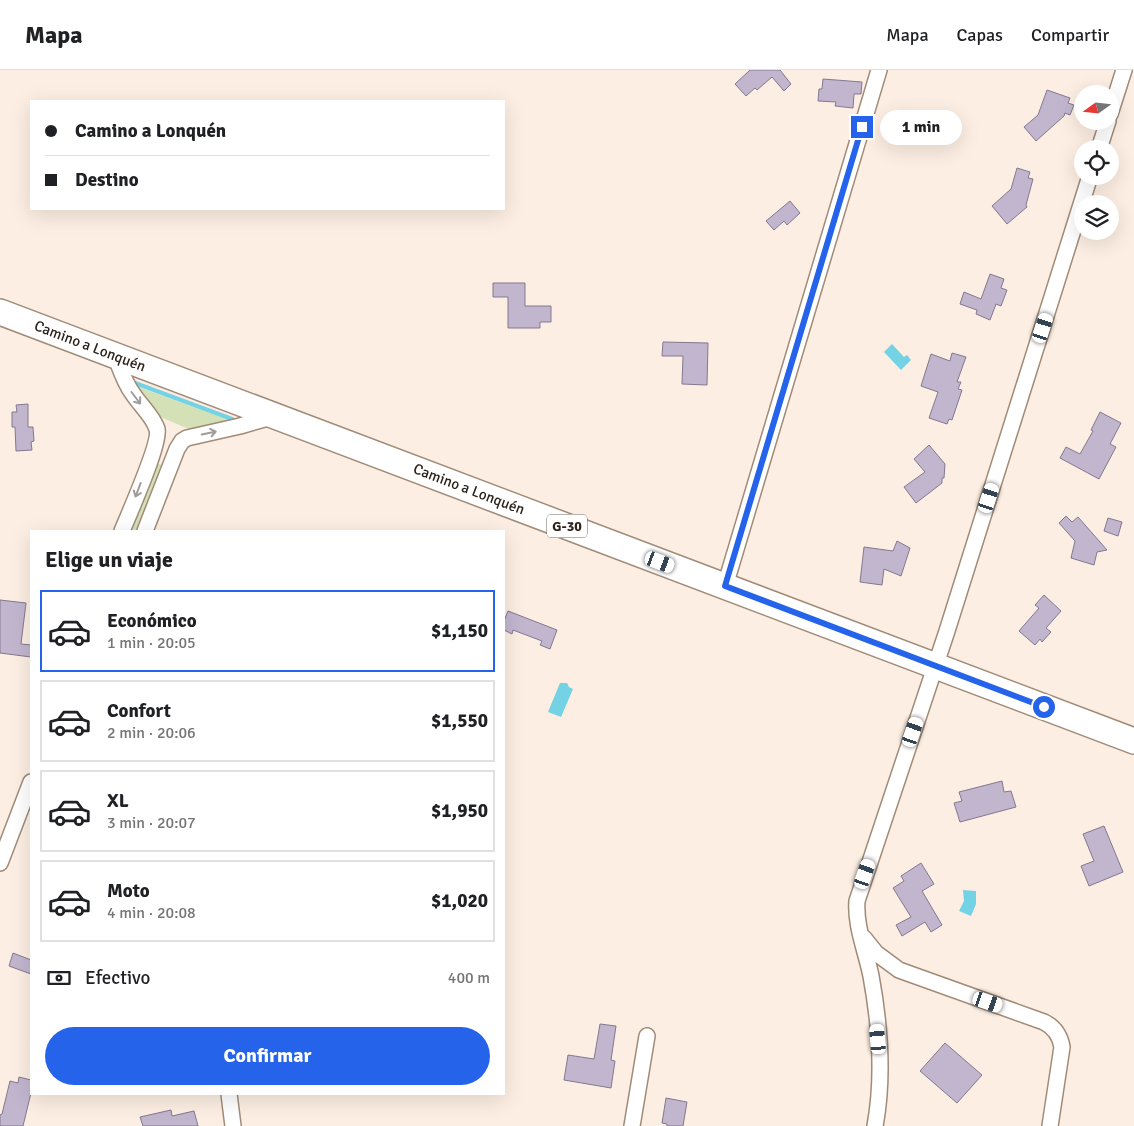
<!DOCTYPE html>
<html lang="es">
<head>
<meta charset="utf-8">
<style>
  body { margin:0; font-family:Signika,sans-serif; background:#f2f2f2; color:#202124; height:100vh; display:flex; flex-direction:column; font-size:19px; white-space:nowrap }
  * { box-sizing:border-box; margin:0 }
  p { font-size:16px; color:#757577 }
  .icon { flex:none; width:28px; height:28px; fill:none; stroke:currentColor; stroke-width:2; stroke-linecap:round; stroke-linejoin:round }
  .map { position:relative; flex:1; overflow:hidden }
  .drawer { position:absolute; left:30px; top:460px; width:475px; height:565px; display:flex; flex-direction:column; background:#fff; border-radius:0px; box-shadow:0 5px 20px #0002 }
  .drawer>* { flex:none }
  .hud { position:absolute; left:30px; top:30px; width:475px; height:110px; border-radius:0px; box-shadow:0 5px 20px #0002; display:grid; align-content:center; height:110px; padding:0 15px; background:#fff }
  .needle { width:32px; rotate:255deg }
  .buttons { position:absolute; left:1074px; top:15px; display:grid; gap:10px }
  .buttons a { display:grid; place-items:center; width:45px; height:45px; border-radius:50%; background:#fff; box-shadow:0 5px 20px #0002; font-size:25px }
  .end { position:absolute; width:22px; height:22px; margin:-11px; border:6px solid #2563eb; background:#fff; box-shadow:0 0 0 2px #fff }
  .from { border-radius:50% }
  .bubble { position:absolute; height:35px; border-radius:18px; background:#fff; box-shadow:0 5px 20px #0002; font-size:16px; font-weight:800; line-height:35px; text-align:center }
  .car { position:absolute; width:15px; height:30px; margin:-15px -8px; border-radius:6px; box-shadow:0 0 4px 1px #0007; background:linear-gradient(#fff 24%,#345 0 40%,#fff 0 76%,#345 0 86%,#fff 0) }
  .hud b { display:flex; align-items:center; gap:18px; height:48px; font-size:19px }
  .hud b+b { border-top:1px solid #e0e0e0 }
  .hud i { width:12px; height:12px; background:#202124 }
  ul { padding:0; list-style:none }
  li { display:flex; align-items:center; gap:15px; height:82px; margin:0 10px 8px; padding:0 5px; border:2px solid #e0e0e0; border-radius:0px }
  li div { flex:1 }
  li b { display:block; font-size:19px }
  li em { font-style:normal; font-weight:800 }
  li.current { border-color:#2563eb }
  li>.icon { width:45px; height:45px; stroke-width:1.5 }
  h2 { padding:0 15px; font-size:22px; line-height:60px }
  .pay { display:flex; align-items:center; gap:12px; height:55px; padding:0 15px; font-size:19px }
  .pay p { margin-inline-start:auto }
  .button { display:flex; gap:10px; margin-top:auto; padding:10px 15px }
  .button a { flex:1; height:58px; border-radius:30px; background:#2563eb; color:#fff; font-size:20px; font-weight:800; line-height:58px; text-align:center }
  header { display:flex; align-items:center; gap:30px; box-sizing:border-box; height:70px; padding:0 25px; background:#fff; border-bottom:1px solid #e0e0e0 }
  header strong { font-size:24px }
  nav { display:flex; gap:28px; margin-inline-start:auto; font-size:18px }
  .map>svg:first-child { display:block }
  .green { fill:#d4e1b7 }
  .water { fill:#73d2e3 }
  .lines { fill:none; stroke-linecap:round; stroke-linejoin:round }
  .stream { stroke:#73d2e3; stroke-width:4.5 }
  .building { fill:#c2b6cf; stroke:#83788f }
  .street-casing { stroke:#a08b78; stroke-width:18 }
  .primary-casing { stroke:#a08b78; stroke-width:28 }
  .street { stroke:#fff; stroke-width:15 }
  .primary { stroke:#fff; stroke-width:25 }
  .oneway { stroke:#a09c99 }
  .route { stroke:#2563eb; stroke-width:6 }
  .labels { text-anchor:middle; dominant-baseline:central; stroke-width:4; stroke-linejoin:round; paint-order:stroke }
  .shield { fill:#fff; stroke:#6b6560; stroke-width:1 }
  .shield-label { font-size:14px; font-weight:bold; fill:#2c231c }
  .street-label { font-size:15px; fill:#2c231c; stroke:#fff }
</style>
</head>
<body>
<header>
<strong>Mapa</strong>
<nav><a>Mapa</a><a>Capas</a><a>Compartir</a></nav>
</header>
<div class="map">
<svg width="1134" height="1056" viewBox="0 0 1134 1056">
  <rect width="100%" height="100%" fill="#fceee2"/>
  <path class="green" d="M138,317L229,350L230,351L197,360L189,359L158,346L136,318Z
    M153,392L165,396L140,461H126Z"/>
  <path class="water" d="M892,274L904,287L907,285L911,290L901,300L884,282Z
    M560,613H567L569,617L573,619L561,647L548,642Z
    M963,820L976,821V834L971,846L959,841L964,831Z"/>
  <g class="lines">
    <path class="stream" d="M135,313L232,349"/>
  </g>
  <path class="building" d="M750,0H780L791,14L784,21L772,7L757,20L755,18L746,26L735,14Z
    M823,9L862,12L861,24H854L853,38L835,36L836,32L818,31L819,19H822Z
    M1047,20L1070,28L1068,33L1074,35L1070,45L1065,43L1064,46L1036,71L1024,57L1038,45Z
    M1017,98L1030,102L1028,108L1033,109L1026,135L1027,137L1007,154L992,136L1011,119Z
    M790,131L800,143L787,155L784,151L774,160L766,151Z
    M990,204L1004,209L1001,218L1007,220L1001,236L996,234L990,250L976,244L977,240L960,234L964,222L981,229Z
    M493,213H525V236H551V252H540V258H508V227H493Z
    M663,272L708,273L707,315L682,314L683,286H662Z
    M952,283L966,287L957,312H961L958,319L962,320L952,350L949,349L947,354L929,348L938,322L921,316L931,284L950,291Z
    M28,334V357H33L34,371L31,372L32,380L16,381L15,357H12V342H17L16,335Z
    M1100,342L1121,353L1110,374L1116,377L1099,409L1060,388L1066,377L1080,384L1093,361L1091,360Z
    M929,375L945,394L944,408H942V413L916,433L904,417L925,402L914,389Z
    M1066,446L1072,452L1078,447L1107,480L1097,482L1094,495L1071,488L1075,471L1059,453Z
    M1108,448L1122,452L1118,466L1104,461Z
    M897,471L910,478L901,506L884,499L882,515L860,512L864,477L893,481Z
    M1044,525L1061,541L1046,558L1051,562L1042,572L1040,569L1035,575L1019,561L1039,538L1035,535Z
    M0,530L26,533L21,574L31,575V587L0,583Z
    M508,541L557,560L550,579L540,575L542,571L513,560L512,564L504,560V551Z
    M1002,711L1004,722L1011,721L1016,737L960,752L954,733L962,731L959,722Z
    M1104,756L1123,802L1089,816L1081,796L1094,791L1083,764Z
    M921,793L934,814L922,821L942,855L931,862L925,852L902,866L896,855L911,847L893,818L904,811L901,806Z
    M13,883L31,890V904L9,896Z
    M600,954L616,956L611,990L615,991L611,1018L564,1010L568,985L594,989Z
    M945,973L982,1005L957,1033L920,1001Z
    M19,1007L31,1010V1023L23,1056H0V1045L2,1044L10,1011L18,1013Z
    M666,1028L687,1032L683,1056H667V1054L662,1053Z
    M171,1040L172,1046L194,1041L198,1056H143L140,1047Z"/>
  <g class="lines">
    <g class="street-casing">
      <path id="street" d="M1110,44L1124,0
        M1099,79L1108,51
        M115,285C120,298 124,312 133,324C140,335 153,346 157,359C161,372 129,444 122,461
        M145,461L177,379L182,371L187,368L240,356L275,346
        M725,516L879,0
        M0,793L31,712
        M864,868L876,883L899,900L1044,952C1054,957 1060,965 1062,977L1050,1056
        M229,1024L233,1056
        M632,1056L647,966
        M875,1056C884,1007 880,955 871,906C866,881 855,856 857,831L947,561L1090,106"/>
    </g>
    <g class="primary-casing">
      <path id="primary" d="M0,242L1134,671"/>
    </g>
    <use href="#street" class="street"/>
    <use href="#primary" class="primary"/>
  </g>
  <defs><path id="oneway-shaft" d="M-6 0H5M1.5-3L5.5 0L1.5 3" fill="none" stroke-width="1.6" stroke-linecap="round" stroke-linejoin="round" transform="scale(1.25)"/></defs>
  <g class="oneway">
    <use href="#oneway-shaft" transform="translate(136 328) rotate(53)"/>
    <use href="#oneway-shaft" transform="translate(209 363) rotate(-12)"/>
    <use href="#oneway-shaft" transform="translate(138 420) rotate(111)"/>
  </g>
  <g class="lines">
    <path class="route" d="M862,57L725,516L1044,637"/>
  </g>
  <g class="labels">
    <rect class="shield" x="547" y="444.5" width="40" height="23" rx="4"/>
    <g class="shield-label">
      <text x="567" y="456">G-30</text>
    </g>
    <g class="street-label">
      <text transform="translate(90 276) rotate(21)">Camino a Lonquén</text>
      <text transform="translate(469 419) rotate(21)">Camino a Lonquén</text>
    </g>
  </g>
</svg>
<div class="buttons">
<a><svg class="needle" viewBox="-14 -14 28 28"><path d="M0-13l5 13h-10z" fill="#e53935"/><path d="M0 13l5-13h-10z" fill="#757577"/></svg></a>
<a><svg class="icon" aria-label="locate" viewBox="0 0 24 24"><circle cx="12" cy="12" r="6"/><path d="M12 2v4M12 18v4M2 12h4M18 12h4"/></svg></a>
<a><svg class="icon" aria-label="layers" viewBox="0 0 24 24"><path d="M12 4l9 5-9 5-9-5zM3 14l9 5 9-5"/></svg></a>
</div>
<i class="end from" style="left:1044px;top:637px"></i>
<i class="end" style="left:862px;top:57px"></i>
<div class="bubble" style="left:880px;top:40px;width:82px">1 min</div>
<i class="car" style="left:1043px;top:258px;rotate:18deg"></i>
<i class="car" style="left:989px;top:428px;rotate:18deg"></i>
<i class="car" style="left:660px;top:492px;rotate:111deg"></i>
<i class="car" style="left:913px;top:662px;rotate:19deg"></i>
<i class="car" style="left:865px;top:804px;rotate:19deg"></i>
<i class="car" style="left:988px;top:932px;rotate:109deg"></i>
<i class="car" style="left:878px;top:969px;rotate:355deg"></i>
<div class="hud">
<b><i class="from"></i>Camino a Lonquén</b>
<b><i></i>Destino</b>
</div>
<section class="drawer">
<h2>Elige un viaje</h2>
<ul>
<li class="current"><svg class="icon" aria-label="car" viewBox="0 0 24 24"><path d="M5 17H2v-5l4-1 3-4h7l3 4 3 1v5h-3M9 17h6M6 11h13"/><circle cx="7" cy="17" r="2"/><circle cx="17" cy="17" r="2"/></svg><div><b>Económico</b><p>1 min · 20:05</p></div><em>$1,150</em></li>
<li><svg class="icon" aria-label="car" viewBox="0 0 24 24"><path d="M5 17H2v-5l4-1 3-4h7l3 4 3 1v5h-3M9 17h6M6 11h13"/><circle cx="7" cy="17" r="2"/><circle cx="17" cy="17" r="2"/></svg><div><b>Confort</b><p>2 min · 20:06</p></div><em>$1,550</em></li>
<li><svg class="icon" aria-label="car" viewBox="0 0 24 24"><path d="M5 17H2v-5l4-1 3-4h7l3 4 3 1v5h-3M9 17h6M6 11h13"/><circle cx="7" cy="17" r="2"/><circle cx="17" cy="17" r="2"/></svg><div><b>XL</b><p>3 min · 20:07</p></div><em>$1,950</em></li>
<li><svg class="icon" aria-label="car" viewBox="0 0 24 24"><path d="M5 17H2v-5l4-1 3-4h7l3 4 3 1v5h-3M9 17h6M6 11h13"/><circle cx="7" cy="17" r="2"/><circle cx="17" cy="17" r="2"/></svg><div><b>Moto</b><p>4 min · 20:08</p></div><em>$1,020</em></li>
</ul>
<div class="pay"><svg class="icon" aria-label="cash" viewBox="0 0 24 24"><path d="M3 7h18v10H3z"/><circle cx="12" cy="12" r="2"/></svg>Efectivo<p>400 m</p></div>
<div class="button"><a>Confirmar</a></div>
</section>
</div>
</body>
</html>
